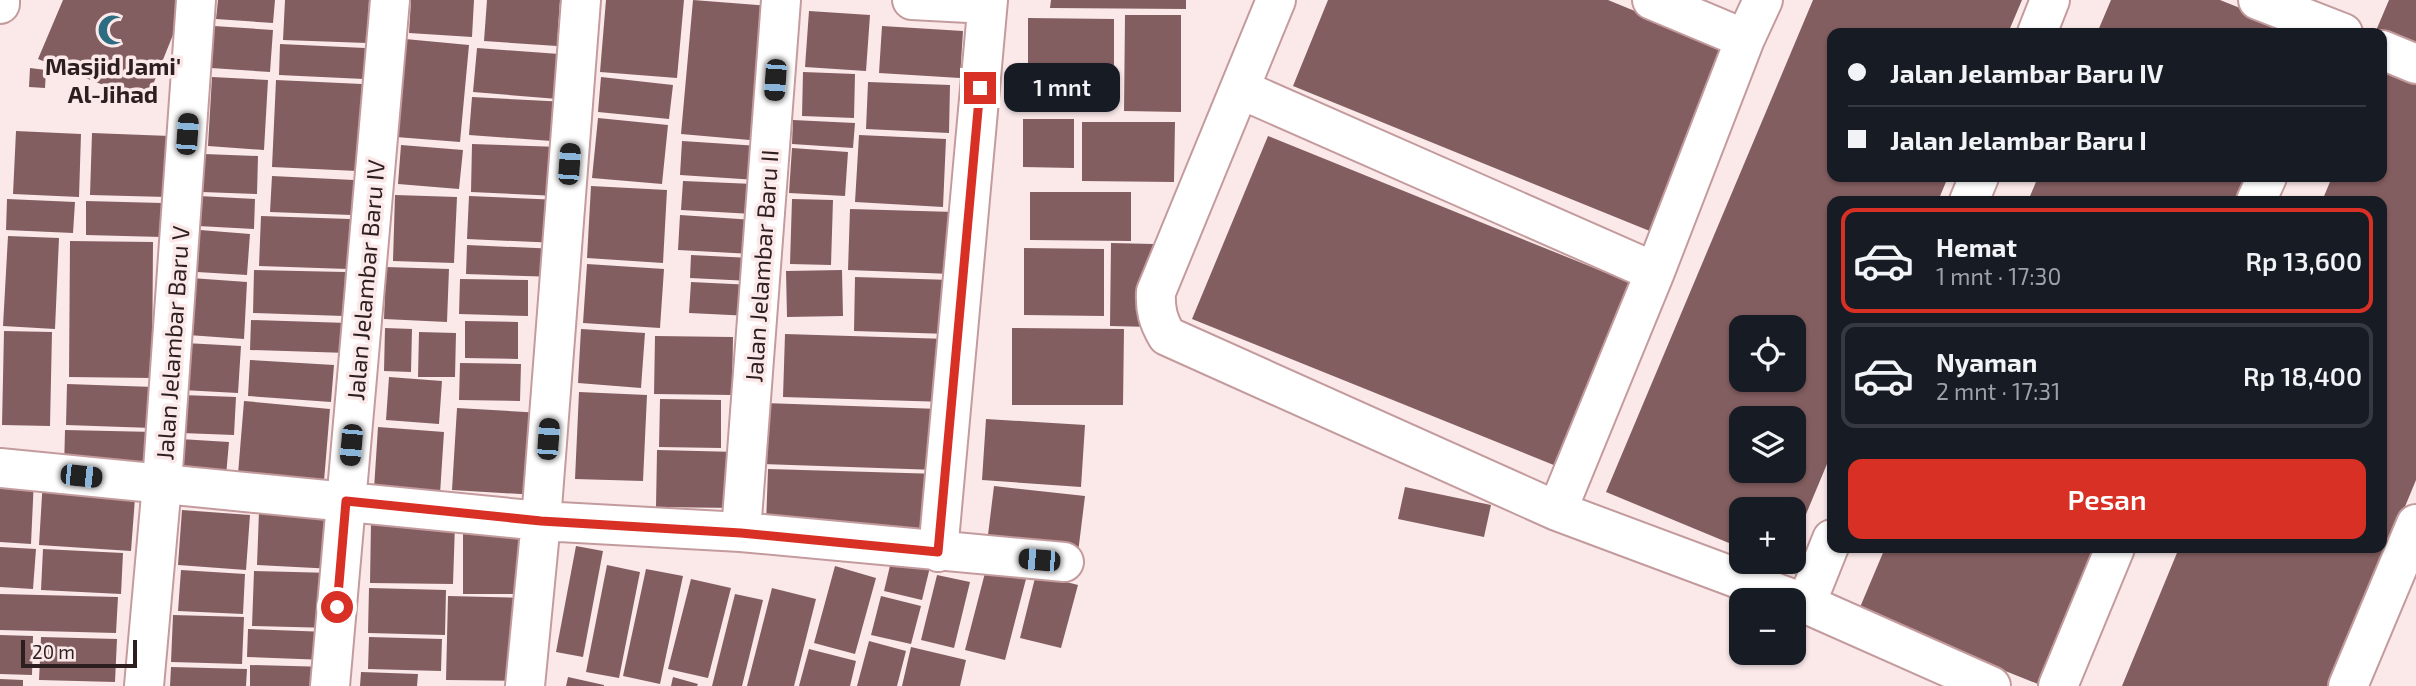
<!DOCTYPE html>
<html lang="id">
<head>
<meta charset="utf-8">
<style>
  body { margin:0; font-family:"Exo 2",sans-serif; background:#242831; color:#f1f3f6; height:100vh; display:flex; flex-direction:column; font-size:26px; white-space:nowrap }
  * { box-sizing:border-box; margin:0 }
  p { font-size:23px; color:#9ea1a6 }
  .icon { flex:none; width:38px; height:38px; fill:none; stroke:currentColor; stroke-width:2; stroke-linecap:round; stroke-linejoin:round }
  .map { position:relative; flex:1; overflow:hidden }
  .panel { position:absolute; left:1827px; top:196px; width:560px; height:357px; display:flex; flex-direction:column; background:#171b24; border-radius:14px; box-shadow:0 2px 5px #0004 }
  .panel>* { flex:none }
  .banner { position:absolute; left:1827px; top:28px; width:560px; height:154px; border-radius:14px; box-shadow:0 2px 5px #0004; display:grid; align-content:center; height:154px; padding:0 21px; background:#171b24 }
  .controls { position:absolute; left:1729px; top:315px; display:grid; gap:14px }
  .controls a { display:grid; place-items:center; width:77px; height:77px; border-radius:14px; background:#171b24; box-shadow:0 2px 5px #0004; font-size:35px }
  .scale { position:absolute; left:21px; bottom:18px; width:116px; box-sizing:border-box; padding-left:7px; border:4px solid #2d1e1f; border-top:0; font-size:19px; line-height:24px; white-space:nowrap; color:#2d1e1f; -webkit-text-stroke:5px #fbe9ea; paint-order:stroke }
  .end { position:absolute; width:32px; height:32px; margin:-16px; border:9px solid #d93025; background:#fff; box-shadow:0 0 0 4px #fff }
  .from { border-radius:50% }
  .bubble { position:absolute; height:49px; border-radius:14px; background:#171b24; box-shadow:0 2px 5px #0004; font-size:23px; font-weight:600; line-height:49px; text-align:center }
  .car { position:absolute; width:21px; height:42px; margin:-21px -10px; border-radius:9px; box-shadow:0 0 5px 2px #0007; background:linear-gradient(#222 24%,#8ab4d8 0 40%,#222 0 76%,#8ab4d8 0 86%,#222 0) }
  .banner b { display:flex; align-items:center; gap:24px; height:66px; font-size:26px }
  .banner b+b { border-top:2px solid #363941 }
  .banner i { width:18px; height:18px; background:#f1f3f6 }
  ul { padding:12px 0 0; list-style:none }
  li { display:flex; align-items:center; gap:21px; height:105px; margin:0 14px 10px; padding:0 7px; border:4px solid #363941; border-radius:14px }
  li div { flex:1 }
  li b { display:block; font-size:26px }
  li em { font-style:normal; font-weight:600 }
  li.current { border-color:#d93025 }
  li>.icon { width:63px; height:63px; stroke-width:1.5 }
  .cta { display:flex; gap:14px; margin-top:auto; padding:14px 21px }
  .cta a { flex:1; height:80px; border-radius:14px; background:#d93025; color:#fff; font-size:28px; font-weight:600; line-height:80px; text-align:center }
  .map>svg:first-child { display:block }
  .building { fill:#835e60; fill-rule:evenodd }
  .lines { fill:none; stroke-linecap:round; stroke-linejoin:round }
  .minor-casing { stroke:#c49b9d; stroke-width:42 }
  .minor { stroke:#fff; stroke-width:38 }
  .route { stroke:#d93025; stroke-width:9 }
  .labels { text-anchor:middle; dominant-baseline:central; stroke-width:7; stroke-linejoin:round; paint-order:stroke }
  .poi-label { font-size:24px; font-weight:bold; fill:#2d1e1f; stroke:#fbe9ea }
  .street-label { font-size:24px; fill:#2d1e1f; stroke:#fbe9ea }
</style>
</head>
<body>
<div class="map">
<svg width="2416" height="686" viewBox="0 0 2416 686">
  <rect width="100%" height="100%" fill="#fbe9ea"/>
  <path class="building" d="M63,0H187L146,102L38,59Z
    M218,0H275L273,23L216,19Z
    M285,0H369L367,43L283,40Z
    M411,0H474L472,37L409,33Z
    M487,0H560L557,46L484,41Z
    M606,0H684L677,78L600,72Z
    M693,0L772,6L761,141L681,134Z
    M1051,0H1186V9L1050,8Z
    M1328,0H1608L1737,53L1662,236L1293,86Z
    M1813,0H2022L2008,33H1832V177H1948L1938,201H1832V452L1794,543V509H1741V548L1606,492ZM1741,327H1794V380H1741ZM1741,418H1794V471H1741Z
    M2111,0H2220L2302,33H2097Z
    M2389,0H2416V54L2375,33Z
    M809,11L870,15L866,71L805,67Z
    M1125,15H1181V112L1124,111Z
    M1028,18L1114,19V65L1028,64Z
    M214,26L273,30L270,72L211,68Z
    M882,26L963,31L960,78L879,73Z
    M405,39L469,45L460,142L396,137Z
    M280,44L365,48L364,79L279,75Z
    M477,48L573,55L570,100L473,92Z
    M2382,66L2416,80V480L2331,686H2122L2179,548H2382V201H2322L2332,177H2382Z
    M30,68L46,70L45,88L29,87Z
    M1020,71H1107V109L1019,108Z
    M803,72L855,74L854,118L802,116Z
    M212,77L268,80L264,150L208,146Z
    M601,77L673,85L669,119L598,112Z
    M276,80L362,84L357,171L272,167Z
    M868,82L950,85L949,133L866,129Z
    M472,97L567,102L565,142L469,135Z
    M598,118L668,125L662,184L592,178Z
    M1023,119H1074V168L1023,167Z
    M793,120L855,123L853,148L792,144Z
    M1082,122H1175L1174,182L1082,181Z
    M16,131L81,134L79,197L13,194Z
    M92,133L170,136L167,197L90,195Z
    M859,135L946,139L943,207L855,202Z
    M1268,136L1641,287L1566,470L1192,319Z
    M682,141L759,146L757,180L680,175Z
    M472,144L560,147L558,196L471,192Z
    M401,145L463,150L459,189L398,184Z
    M792,148L848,152L845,196L789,193Z
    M204,154L258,156L257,194L202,192Z
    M272,176L354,180L352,215L270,212Z
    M2038,177H2247L2237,201H2028Z
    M683,181L754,184L753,214L681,210Z
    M591,186L667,190L663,263L587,258Z
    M1030,192H1131V241L1030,240Z
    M395,195L457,197L454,263L393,261Z
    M199,196L255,199L254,229L198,226Z
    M469,196L560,200L558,243L467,239Z
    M7,199L75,202L73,233L6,230Z
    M792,199L833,200L831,265L790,264Z
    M86,201L162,203V237L86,235Z
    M850,209L955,212L952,274L848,270Z
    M680,215L754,220L752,254L678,250Z
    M261,216L350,219L348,269L259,266Z
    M200,230L250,234L247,275L197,272Z
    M8,236L59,238L55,329L3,326Z
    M70,241L153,242L152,378L69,377Z
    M1111,243L1153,244L1152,327L1110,326Z
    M467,245L558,249L557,277L466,274Z
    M1024,248L1104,249V316L1024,315Z
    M691,255L751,258L750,281L690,278Z
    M587,264L664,269L660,328L583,323Z
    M386,267L449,269L447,322L384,319Z
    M254,270L345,272L344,316L253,313Z
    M842,270L843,316L787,317L786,271Z
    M855,277L951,280L949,334L854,331Z
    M191,278L247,282L244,339L188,335Z
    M460,279L528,280V316L459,314Z
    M691,282L753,285L751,316L689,313Z
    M251,320L348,323V353L250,350Z
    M465,321L518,322V359L465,358Z
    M385,328L412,329L411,372L384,371Z
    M1012,328L1124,329L1123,405H1012Z
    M581,329L645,333L641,388L578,383Z
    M4,331L52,332L50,426L2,425Z
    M419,332L456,333L455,377H418Z
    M785,334L948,339L946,402L783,397Z
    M655,336L733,337L732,395L654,394Z
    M185,343L241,346L238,393L182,390Z
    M250,360L334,365L331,402L248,396Z
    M460,363L521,364L520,401L459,400Z
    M389,377L442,381L439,424L386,420Z
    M67,384L154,387L152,428L66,425Z
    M579,392L647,395L643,481L575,479Z
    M182,395L236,397L234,435L181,433Z
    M660,399L721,400V448L659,447Z
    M244,401L330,409L324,481L238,474Z
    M764,403L940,409L937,470L762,464Z
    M457,408L542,413L537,495L452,490Z
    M986,419L1085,425L1081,487L982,480Z
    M378,427L444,432L440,494L374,489Z
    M65,430L155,432L154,471L64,469Z
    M180,439L229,442L226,476L177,473Z
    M657,450L738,452L737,508L656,507Z
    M768,469L940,474L938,530L766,525Z
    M0,478L34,479L31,544L0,542Z
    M43,479L136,485L131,551L39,545Z
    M994,486L1085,496L1078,553L987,543Z
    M1405,487L1491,505L1484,537L1398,519Z
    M182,510L250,515L246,570L178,565Z
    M259,511L336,514L334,569L257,565Z
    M371,522L455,524L453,584L370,583Z
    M463,529H530V594H463Z
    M576,546L603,551L583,657L556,652Z
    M0,547L36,549L33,589L0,587Z
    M1885,548H2094L2038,684L1858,612Z
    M43,549L123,553L121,594L41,590Z
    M893,553L931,563L922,600L884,591Z
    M607,565L640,572L619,678L586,672Z
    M835,566L876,578L855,654L814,643Z
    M646,569L683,576L660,684L623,676Z
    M986,569L1026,579L1005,660L965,650Z
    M181,570L245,574L243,614L178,611Z
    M254,571L333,573L332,628L252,626Z
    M1036,574L1078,585L1061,648L1020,638Z
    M937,575L970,582L954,648L921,640Z
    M691,579L731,588L708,678L668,669Z
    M369,588L446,590L445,635L368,633Z
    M772,588L816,599L794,686H747Z
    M0,594L118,597L116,633L0,630Z
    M735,594L763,600L742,686H712Z
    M448,596L527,598L523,681L446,680Z
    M881,596L921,606L911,644L871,635Z
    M173,615L244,617L242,664L171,662Z
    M248,629L328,632L326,660L247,657Z
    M0,635L33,636L32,675L0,674Z
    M41,637L117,639L115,682L39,680Z
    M369,637L442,639L441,671L368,669Z
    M869,641L906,651L897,686H857Z
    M911,647L966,660L960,686H902Z
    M809,649L856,661L850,686H799Z
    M250,665L329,667L327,686H250Z
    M171,667L247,669L246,686H170Z
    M361,672L418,674L417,686H360Z
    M568,677L604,685V686H566Z
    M673,677L698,684L697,686H671Z
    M0,679L23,680V686H0Z"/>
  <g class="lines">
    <g class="minor-casing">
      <path id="minor" d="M912,0L987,4
        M1276,0L1156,292C1155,309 1158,321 1167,336L1557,511L1806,604L1991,686
        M1652,0L1745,39
        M2258,0L2343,33
        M0,4V0
        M2037,33L2050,0
        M2382,50L2416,64
        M1240,89L1655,272
        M1969,201L1979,177
        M2256,201L2267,177
        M0,468L541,521L741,532L1064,562
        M1557,511L1655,272L1745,39L1763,0
        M741,532L781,0
        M938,552L988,0
        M1806,604L1832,539
        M144,686L162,484L196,0
        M330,686L390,0
        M525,686L541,521L581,0
        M2058,686L2115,548
        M2348,686L2416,524"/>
    </g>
    <use href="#minor" class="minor"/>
  </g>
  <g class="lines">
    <path class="route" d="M337,607L346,501L541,521L741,533L938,552L980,88"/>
  </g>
  <defs>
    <g id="mosque-bare" transform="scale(2.415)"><path d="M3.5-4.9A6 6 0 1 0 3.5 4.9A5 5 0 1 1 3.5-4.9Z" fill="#2e6c82" stroke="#fbe9ea" stroke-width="2.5" paint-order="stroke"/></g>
  </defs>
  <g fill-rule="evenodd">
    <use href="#mosque-bare" x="113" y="30"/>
  </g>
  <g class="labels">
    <g class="poi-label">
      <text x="113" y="65">Masjid Jami'<tspan x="113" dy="28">Al-Jihad</tspan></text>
    </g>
    <g class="street-label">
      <text transform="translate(761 266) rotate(-86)">Jalan Jelambar Baru II</text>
      <text transform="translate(365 280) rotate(-85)">Jalan Jelambar Baru IV</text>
      <text transform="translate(172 343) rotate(-86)">Jalan Jelambar Baru V</text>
    </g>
  </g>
</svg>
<div class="controls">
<a><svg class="icon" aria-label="locate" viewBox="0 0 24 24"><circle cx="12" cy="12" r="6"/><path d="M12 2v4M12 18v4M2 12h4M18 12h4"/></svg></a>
<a><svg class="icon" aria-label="layers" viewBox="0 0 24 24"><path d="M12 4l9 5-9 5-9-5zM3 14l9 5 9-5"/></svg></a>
<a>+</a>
<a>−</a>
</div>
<div class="scale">20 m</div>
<i class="end from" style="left:337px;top:607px"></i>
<i class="end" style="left:980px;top:88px"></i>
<div class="bubble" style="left:1004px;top:63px;width:116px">1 mnt</div>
<i class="car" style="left:775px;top:80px;rotate:184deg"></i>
<i class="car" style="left:187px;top:134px;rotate:4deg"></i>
<i class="car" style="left:569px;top:164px;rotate:4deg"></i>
<i class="car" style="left:548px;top:439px;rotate:4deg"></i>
<i class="car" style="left:351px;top:445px;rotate:185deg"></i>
<i class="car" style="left:81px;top:476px;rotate:96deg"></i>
<i class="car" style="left:1039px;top:560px;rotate:275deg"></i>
<div class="banner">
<b><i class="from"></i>Jalan Jelambar Baru IV</b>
<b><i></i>Jalan Jelambar Baru I</b>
</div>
<section class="panel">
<ul>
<li class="current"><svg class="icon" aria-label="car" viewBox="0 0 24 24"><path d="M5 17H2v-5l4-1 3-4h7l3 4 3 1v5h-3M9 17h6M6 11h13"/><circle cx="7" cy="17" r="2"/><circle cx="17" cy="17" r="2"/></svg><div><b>Hemat</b><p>1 mnt · 17:30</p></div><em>Rp 13,600</em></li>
<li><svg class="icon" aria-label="car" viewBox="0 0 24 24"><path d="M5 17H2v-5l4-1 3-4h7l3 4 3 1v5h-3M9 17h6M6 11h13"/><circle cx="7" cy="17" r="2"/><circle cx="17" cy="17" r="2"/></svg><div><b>Nyaman</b><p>2 mnt · 17:31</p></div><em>Rp 18,400</em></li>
</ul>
<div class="cta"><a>Pesan</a></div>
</section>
</div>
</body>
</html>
